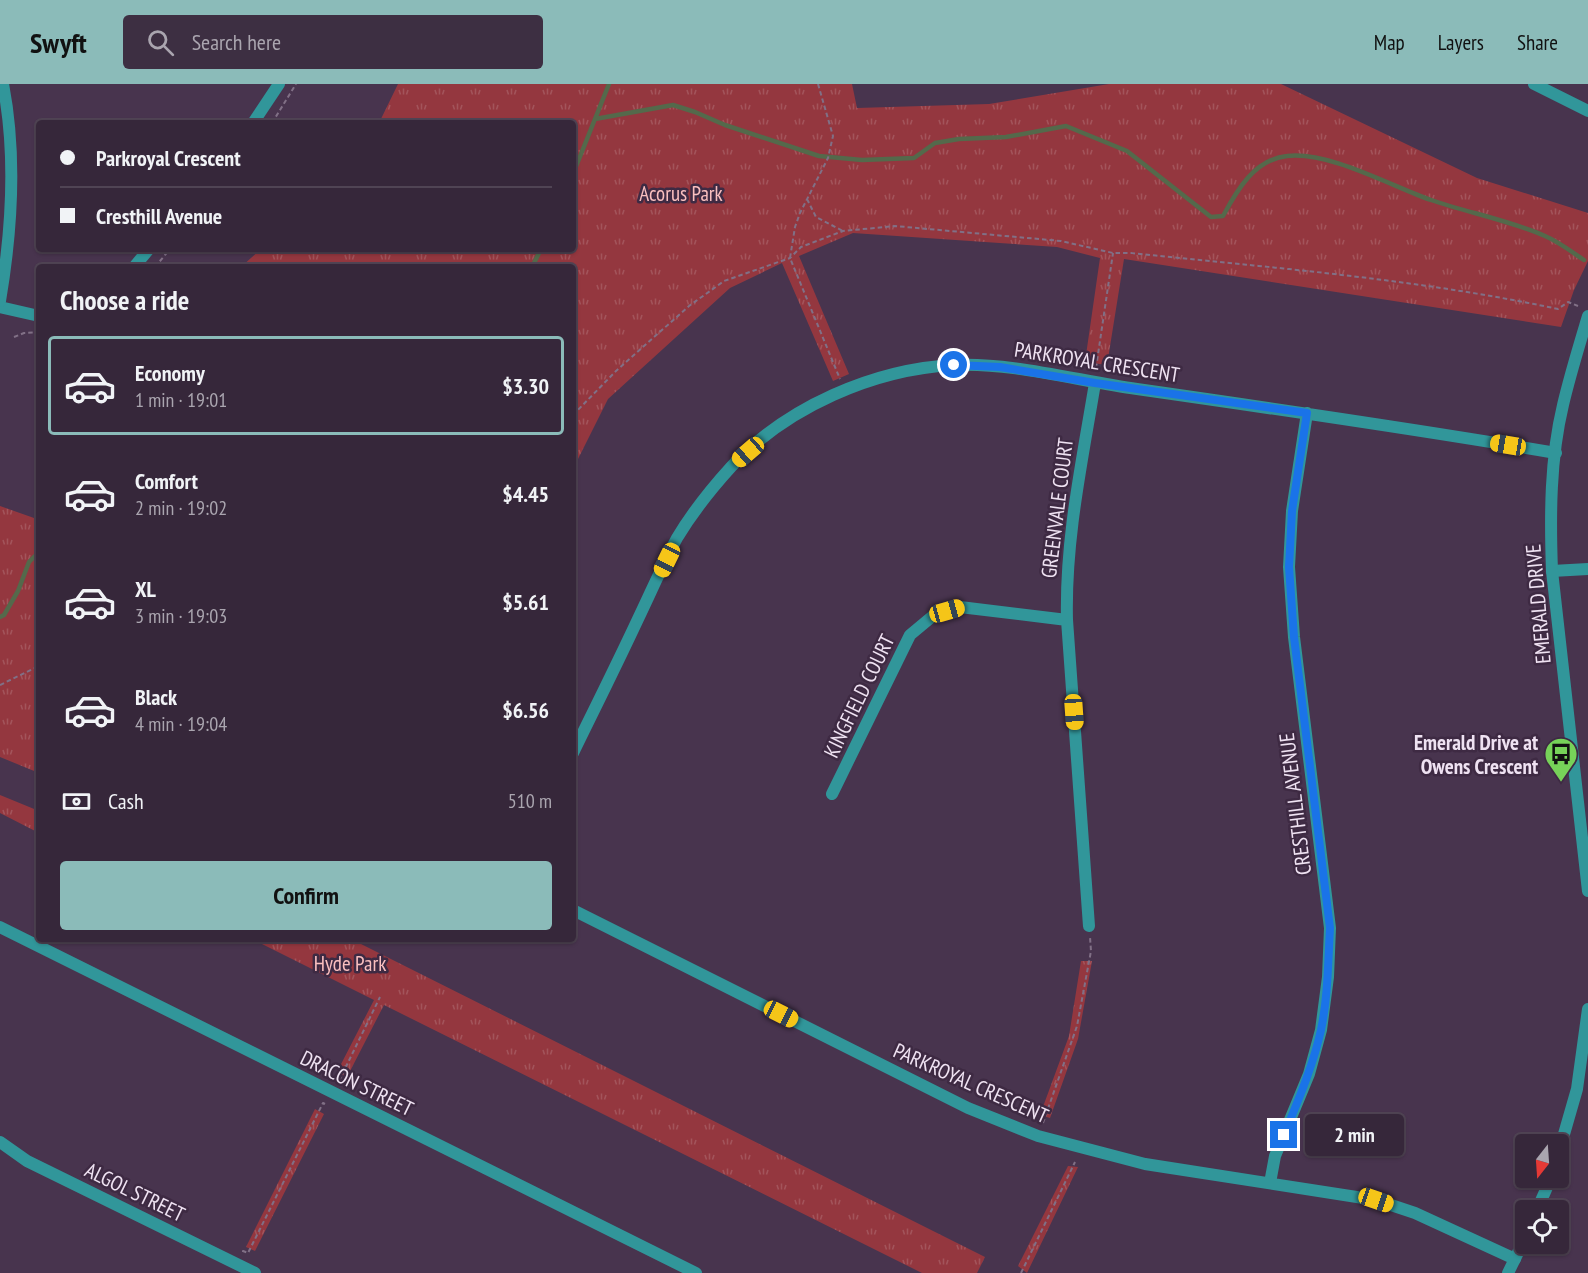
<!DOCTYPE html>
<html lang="en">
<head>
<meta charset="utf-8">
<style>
  body { margin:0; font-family:"PT Sans Narrow",sans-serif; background:#3d2f42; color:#f1f3f6; height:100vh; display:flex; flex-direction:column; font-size:22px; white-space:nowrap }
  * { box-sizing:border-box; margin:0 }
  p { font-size:20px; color:#aaa5af }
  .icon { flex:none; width:33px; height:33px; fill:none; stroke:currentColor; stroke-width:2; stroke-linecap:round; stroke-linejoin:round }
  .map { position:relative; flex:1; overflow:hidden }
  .side { position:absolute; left:36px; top:180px; width:540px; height:678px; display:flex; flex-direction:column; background:#36273a; border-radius:6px; box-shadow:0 2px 4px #0004,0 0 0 2px #504454 }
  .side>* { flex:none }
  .banner { position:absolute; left:36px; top:36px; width:540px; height:132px; border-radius:6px; box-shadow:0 2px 4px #0004,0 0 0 2px #504454; display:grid; align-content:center; height:132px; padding:0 24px; background:#36273a }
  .needle { width:39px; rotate:197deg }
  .controls { position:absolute; left:1515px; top:1050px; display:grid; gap:12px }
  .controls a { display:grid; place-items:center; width:54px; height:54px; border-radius:6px; background:#36273a; box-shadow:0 2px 4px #0004,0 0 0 2px #504454; font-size:30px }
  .end { position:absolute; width:27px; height:27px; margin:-14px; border:8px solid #1a73e8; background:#fff; box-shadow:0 0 0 3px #fff }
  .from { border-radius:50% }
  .bubble { position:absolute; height:42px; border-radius:6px; background:#36273a; box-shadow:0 2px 4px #0004,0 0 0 2px #504454; font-size:20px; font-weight:600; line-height:42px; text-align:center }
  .car { position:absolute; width:18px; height:36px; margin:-18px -9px; border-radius:8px; box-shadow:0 0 4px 2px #0007; background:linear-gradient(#f5c518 24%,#345 0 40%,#f5c518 0 76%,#345 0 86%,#f5c518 0) }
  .banner b { display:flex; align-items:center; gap:21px; height:57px; font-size:22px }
  .banner b+b { border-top:2px solid #504454 }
  .banner i { width:15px; height:15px; background:#f1f3f6 }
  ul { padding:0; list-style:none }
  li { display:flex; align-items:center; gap:18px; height:99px; margin:0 12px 9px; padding:0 12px; border:3px solid transparent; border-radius:6px }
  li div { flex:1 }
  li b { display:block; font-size:22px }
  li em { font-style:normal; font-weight:600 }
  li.current { border-color:#8bbbb9 }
  li>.icon { width:54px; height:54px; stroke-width:1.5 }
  h2 { padding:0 24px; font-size:27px; line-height:72px }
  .pay { display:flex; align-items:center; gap:15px; height:66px; padding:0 24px; font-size:22px }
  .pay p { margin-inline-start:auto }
  .cta { display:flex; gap:12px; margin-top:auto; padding:12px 24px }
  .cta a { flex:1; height:69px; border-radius:6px; background:#8bbbb9; color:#111; font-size:24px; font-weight:600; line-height:69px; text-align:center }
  header { display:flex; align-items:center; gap:36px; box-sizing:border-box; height:84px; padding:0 30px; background:#8bbbb9; color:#111 }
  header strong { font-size:28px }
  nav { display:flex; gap:33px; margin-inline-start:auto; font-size:21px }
  .search { width:420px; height:54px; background:#3d2f42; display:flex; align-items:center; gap:15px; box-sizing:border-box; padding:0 21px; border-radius:6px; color:#aaa5af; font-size:22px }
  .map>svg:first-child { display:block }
  .grass { fill:url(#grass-tufts) }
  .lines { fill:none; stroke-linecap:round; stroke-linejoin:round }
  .stream { stroke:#54694b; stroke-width:4.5 }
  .path { stroke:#817086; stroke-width:2; stroke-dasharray:4.5 3; stroke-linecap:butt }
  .minor { stroke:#31969a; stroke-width:12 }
  .tertiary { stroke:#31969a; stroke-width:12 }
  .route { stroke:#1a73e8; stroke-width:8 }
  .labels { text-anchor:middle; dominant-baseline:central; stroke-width:5; stroke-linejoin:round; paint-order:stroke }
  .park-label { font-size:21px; fill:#fabfbf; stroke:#3e2a43 }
  .street-label { font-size:21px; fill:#efe2f2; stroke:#3e2a43 }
  .poi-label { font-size:21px; font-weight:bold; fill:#efe2f2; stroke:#3e2a43; text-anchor:end }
</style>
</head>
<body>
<header>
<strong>Swyft</strong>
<div class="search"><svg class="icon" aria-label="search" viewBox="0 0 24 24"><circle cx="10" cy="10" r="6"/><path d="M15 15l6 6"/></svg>Search here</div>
<nav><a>Map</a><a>Layers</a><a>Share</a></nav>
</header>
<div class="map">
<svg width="1588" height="1189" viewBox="0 0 1588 1189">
  <defs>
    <pattern id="grass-tufts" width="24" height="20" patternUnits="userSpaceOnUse" patternTransform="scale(1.5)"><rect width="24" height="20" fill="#94373f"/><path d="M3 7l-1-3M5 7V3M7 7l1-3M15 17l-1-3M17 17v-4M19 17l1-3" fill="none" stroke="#a3545b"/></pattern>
  </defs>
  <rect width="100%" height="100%" fill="#48344e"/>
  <path class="grass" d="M398,0H852L857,24L989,20L1109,0H1281L1477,94L1588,129V177L1574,206L1561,243L1124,175L1107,281L1085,278L1100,174L1057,163L853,149L799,172L849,290L833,297L782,179L730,204L608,315L573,385V183H241L261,165H573V39H379Z
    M0,422L34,434L39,427V689L0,673Z
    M0,711L39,727V749L0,729Z
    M252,855H351L985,1173L977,1189H922L384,921L347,993L337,988L374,916Z
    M1081,877H1092L1078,955L1050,1034L1040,1031L1069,952Z
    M315,1025L324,1030L255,1167L246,1163Z
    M1068,1082L1078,1083L1027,1189L1018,1182Z"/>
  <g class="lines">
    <path class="stream" d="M595,35L673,21L695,28L725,41L819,72L862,76L914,74L935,59L959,55L1006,53L1066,42L1127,67L1211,133L1223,132C1237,106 1255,75 1287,72C1329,67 1391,102 1431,116C1469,129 1509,136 1545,152C1559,158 1572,168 1584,176
      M573,90L609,0
      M532,183L541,165
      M0,533L4,531L18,507L29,478L39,468"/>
    <path class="path" d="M818,0L833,52L828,74L800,129L795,143L790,174L840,295
      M272,39L296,0
      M807,115L816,133L843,147
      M155,183L170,165
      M14,253L24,249L39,248
      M1096,284L1113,169
      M573,331L616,287L689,222L724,197L790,174L801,163L843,147L895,142L1061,157L1113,169H1131C1274,184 1418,195 1558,225L1568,218L1578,222
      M0,601L39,582
      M339,997L380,913
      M1043,1039L1077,942L1091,867L1090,853
      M243,1168V1167L248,1169L323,1019L325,1020
      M1021,1189L1075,1078"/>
    <path class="minor" d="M1534,0L1588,27
      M253,39L279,0
      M134,183L149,165
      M0,223L39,232
      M1552,487L1588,485
      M573,669C595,624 617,580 638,535C651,508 663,480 677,454C692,429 711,405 731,383C786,323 874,285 954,281C1011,278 1079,297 1137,305C1277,325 1416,345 1556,369
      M832,710L910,551L934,531L960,523L1067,536
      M573,826L968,1024L1038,1052L1145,1080L1376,1116L1415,1129L1515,1175
      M1089,842L1067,536C1065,456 1082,378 1095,299
      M0,843L696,1189
      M0,1058L27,1077L255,1189
      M1270,1099L1275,1072L1309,990L1321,946L1328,893L1330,844L1294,553L1289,483L1292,427L1307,329"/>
    <path class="tertiary" d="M0,217C12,146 17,72 3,0
      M1588,232C1579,262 1570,291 1563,321C1550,375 1550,432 1552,487L1588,807
      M1558,1071L1577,1005L1588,925
      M1537,1126L1551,1094
      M1508,1189L1526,1152"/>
  </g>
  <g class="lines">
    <path class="route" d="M954,281L1000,283L1095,299L1307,329L1292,427L1289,483L1294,553L1330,844C1328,878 1328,913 1321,946C1313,982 1298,1017 1284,1051"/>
  </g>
  <defs>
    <g id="bus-pin" transform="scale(1.725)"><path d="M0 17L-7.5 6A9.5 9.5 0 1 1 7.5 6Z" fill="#77d259" stroke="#3e2a43"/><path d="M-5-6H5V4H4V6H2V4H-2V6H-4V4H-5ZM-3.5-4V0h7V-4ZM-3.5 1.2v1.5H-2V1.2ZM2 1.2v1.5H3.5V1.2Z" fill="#111"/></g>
  </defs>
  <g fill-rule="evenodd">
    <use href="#bus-pin" x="1561" y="670"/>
  </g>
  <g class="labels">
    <g class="park-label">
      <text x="681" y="109">Acorus Park</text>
      <text x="350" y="879">Hyde Park</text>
    </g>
    <g class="street-label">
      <text transform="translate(1097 278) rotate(9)">PARKROYAL CRESCENT</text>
      <text transform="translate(1057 424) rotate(-83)">GREENVALE COURT</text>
      <text transform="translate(1538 520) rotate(-95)">EMERALD DRIVE</text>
      <text transform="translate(859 612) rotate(-64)">KINGFIELD COURT</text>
      <text transform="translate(1295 720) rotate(-97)">CRESTHILL AVENUE</text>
      <text transform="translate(357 999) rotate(26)">DRACON STREET</text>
      <text transform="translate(971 999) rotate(24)">PARKROYAL CRESCENT</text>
      <text transform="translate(135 1108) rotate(26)">ALGOL STREET</text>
    </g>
    <g class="poi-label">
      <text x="1538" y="658">Emerald Drive at<tspan x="1538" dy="24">Owens Crescent</tspan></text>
    </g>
  </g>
</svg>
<div class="controls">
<a><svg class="needle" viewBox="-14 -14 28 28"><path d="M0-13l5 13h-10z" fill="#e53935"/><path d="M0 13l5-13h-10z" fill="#aaa5af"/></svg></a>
<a><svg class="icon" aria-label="locate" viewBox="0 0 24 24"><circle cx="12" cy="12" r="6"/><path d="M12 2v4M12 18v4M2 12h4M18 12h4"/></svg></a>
</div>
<i class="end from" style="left:954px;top:281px"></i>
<i class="end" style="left:1284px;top:1051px"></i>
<div class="bubble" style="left:1305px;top:1030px;width:99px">2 min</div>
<i class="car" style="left:1508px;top:361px;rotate:279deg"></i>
<i class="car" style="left:748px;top:368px;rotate:229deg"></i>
<i class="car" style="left:667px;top:476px;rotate:206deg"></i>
<i class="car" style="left:947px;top:527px;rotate:74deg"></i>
<i class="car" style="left:1074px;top:628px;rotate:176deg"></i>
<i class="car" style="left:781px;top:930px;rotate:117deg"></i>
<i class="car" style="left:1376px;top:1116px;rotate:109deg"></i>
<div class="banner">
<b><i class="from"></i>Parkroyal Crescent</b>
<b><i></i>Cresthill Avenue</b>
</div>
<section class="side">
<h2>Choose a ride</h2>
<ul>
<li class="current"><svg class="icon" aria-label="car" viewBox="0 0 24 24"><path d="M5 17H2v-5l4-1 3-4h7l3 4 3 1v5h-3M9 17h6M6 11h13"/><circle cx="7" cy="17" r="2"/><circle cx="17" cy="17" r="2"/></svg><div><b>Economy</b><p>1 min · 19:01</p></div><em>$3.30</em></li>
<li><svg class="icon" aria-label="car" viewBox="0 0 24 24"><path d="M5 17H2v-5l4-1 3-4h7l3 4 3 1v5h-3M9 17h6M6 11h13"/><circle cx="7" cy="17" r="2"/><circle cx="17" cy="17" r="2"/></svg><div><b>Comfort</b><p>2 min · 19:02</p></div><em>$4.45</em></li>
<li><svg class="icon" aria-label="car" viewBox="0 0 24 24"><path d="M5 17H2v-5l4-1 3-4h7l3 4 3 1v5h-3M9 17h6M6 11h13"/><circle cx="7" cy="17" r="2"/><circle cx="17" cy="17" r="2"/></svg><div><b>XL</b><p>3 min · 19:03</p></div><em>$5.61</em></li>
<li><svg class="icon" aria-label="car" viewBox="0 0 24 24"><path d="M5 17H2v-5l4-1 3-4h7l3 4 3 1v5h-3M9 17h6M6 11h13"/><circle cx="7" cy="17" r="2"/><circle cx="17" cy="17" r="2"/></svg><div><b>Black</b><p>4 min · 19:04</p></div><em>$6.56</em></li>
</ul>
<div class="pay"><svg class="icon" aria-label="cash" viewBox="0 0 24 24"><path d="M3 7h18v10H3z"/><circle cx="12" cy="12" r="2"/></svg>Cash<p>510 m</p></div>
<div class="cta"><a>Confirm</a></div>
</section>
</div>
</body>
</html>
